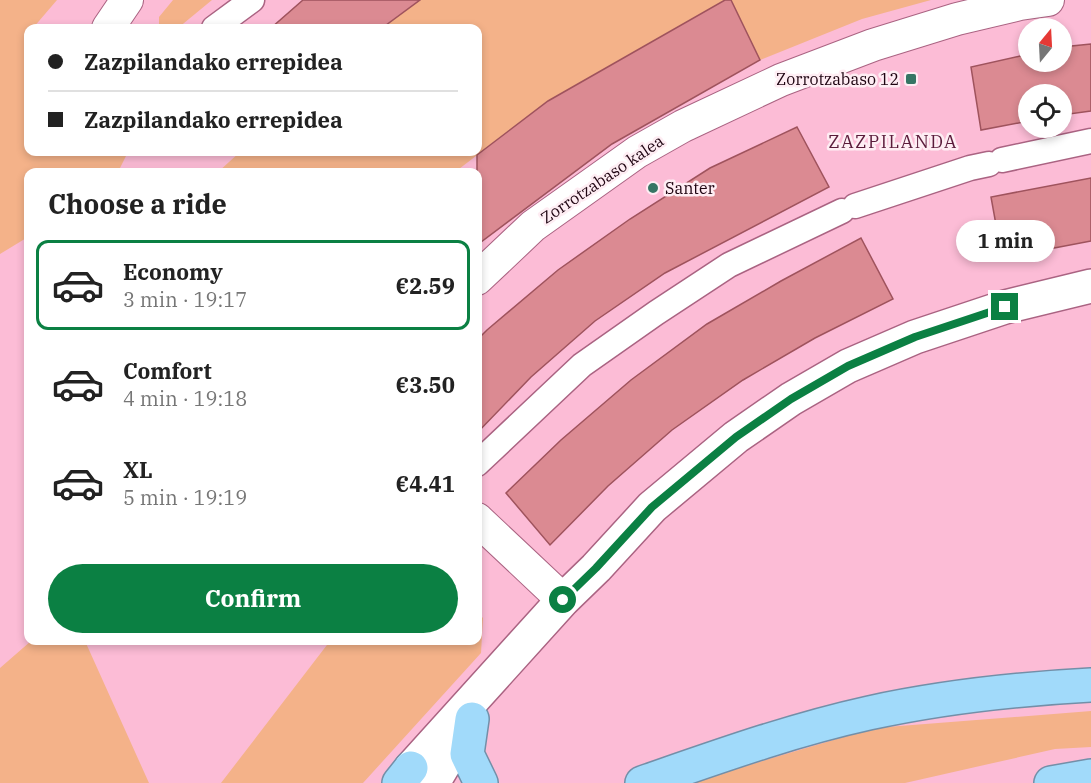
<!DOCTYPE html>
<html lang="en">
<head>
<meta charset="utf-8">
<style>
  body { margin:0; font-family:"IBM Plex Serif",serif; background:#f2f2f2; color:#222; height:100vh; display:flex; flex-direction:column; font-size:22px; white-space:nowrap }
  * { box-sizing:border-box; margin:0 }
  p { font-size:20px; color:#767676 }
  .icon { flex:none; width:33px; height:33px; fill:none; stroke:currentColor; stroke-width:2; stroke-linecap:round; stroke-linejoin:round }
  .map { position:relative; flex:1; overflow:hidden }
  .drawer { position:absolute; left:24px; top:168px; width:458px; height:477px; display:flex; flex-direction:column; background:#fff; border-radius:12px; box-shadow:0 3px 9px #0003 }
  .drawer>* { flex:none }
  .guide { position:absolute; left:24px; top:24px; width:458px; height:132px; border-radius:12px; box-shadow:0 3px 9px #0003; display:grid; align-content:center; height:132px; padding:0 24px; background:#fff }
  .needle { width:39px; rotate:18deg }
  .tools { position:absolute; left:1018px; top:18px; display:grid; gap:12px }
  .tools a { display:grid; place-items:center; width:54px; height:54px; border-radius:50%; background:#fff; box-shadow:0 3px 9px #0003; font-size:30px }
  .end { position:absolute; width:27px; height:27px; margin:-14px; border:8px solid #0b8043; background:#fff; box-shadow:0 0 0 3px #fff }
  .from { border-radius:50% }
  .bubble { position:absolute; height:42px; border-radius:21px; background:#fff; box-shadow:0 3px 9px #0003; font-size:20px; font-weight:700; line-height:42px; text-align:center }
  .guide b { display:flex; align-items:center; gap:21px; height:57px; font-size:22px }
  .guide b+b { border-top:2px solid #e0e0e0 }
  .guide i { width:15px; height:15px; background:#222 }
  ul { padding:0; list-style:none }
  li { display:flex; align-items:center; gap:18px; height:90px; margin:0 12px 9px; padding:0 12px; border:3px solid transparent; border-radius:12px }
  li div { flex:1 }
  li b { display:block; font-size:22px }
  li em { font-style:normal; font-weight:700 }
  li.selected { border-color:#0b8043 }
  li>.icon { width:54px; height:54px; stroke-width:1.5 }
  h2 { padding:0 24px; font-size:27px; line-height:72px }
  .primary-button { display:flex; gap:12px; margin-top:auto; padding:12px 24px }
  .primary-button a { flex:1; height:69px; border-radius:36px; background:#0b8043; color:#fff; font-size:24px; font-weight:700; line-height:69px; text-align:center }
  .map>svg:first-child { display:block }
  .green { fill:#f4b289 }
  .building { fill:#db8a92; stroke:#9f535d; stroke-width:1.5 }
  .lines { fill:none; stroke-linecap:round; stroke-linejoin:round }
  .pedestrian-casing { stroke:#aa6382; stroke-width:27 }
  .minor-casing { stroke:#aa6382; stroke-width:34 }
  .tertiary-casing { stroke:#aa6382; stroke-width:36 }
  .motorway-casing { stroke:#738fa8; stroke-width:36 }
  .pedestrian { stroke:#fff; stroke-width:24 }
  .minor { stroke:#fff; stroke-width:32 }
  .tertiary { stroke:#fff; stroke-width:33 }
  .motorway { stroke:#a1dafa; stroke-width:33 }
  .route { stroke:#0b8043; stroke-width:8 }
  .poi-dot { fill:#367564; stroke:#feedf3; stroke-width:2 }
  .labels { text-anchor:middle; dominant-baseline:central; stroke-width:5; stroke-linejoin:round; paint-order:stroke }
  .poi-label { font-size:16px; fill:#1e0411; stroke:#feedf3; text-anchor:end }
  .street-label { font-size:16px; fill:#1e0411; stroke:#feedf3 }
  .neighbourhood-label { font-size:18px; letter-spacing:1.5px; fill:#5a1a3a; stroke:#feedf3 }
</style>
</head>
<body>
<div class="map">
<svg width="1091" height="783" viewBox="0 0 1091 783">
  <rect width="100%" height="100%" fill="#fcbcd6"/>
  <path class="green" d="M0,0H57L33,28H28V152H128L118,172H28V237L0,254Z
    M173,0H212L178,28H159V17Z
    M420,0H725L548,101L455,172H218L240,152H477V28H382Z
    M731,0H931L862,19L760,60Z
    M477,612L483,618L481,653L363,783H221L330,641L477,640Z
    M31,641H85L149,783H0V668Z
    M1091,711V747L1055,749L905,783H688L874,728Z"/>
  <path class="building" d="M303,0H420L382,28H271Z
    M725,0H731L760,60L612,144L477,245V155L548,101Z
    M1091,44V111L1062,115V94H1029V121L981,130L971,67L1029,54V62H1062V47Z
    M797,127L829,187L665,273L595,321L531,377L477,433V340L487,330L558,270L630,219L710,168Z
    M1091,178V241L1002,258L991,197Z
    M861,238L893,299L815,338L743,380L672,430L608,486L550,545L506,493L561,440L631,380L707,324L781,281Z"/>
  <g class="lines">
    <g class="pedestrian-casing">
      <path id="pedestrian" d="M214,28L252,0
        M1002,160L1091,141
        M855,206L970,168L989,164
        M477,464L582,365L656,313L729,265L842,211"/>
    </g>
    <g class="minor-casing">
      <path id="minor" d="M108,28L127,0
        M477,279L533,226L637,152L683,126L781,80L873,45L957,19L1020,4L1048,0
        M477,519L563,600"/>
    </g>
    <g class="tertiary-casing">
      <path id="tertiary" d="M403,783L411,768L563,600L596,568L652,507L736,437L791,399L848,366L915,337L1005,307L1091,286
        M433,783L465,729"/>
    </g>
    <g class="motorway-casing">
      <path id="motorway" d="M472,719L467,754L481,783
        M399,783L411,768
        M642,783C717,757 792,730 869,713C942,697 1016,689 1091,685
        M1051,783L1091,776"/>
    </g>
    <use href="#pedestrian" class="pedestrian"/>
    <use href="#minor" class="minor"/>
    <use href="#tertiary" class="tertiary"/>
    <use href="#motorway" class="motorway"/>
  </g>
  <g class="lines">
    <path class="route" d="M563,600L596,568L652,507L736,437L791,399L848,366L915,337L1005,307"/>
  </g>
  <g class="poi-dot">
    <rect x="905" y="73" width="12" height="12" rx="3"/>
    <circle cx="653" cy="188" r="6"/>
  </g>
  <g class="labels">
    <g class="poi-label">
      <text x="899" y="79">Zorrotzabaso 12</text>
      <text x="665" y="188" text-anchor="start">Santer</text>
    </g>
    <g class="street-label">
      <text transform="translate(602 179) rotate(-34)">Zorrotzabaso kalea</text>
    </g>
    <g class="neighbourhood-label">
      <text x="893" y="141">ZAZPILANDA</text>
    </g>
  </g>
</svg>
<div class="tools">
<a><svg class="needle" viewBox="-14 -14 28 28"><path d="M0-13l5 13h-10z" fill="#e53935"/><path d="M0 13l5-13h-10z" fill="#767676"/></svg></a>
<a><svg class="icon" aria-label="locate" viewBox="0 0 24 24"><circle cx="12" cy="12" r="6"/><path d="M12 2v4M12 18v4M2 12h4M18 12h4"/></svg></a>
</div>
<i class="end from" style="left:563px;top:600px"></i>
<i class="end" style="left:1005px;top:307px"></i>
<div class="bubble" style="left:956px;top:220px;width:99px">1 min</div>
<div class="guide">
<b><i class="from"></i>Zazpilandako errepidea</b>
<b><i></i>Zazpilandako errepidea</b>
</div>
<section class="drawer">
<h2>Choose a ride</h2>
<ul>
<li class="selected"><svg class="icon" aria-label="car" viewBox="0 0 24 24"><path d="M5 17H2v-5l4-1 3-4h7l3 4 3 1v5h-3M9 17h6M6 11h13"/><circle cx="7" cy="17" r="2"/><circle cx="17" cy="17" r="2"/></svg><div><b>Economy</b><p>3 min · 19:17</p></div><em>€2.59</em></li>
<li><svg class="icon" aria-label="car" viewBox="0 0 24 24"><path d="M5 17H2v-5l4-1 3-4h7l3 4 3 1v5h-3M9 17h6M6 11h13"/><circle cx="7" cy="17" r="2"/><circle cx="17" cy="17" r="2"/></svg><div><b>Comfort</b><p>4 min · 19:18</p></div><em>€3.50</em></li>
<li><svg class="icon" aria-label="car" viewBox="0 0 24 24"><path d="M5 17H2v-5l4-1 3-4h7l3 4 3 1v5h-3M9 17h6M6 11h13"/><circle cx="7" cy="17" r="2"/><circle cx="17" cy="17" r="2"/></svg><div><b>XL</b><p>5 min · 19:19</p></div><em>€4.41</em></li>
</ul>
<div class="primary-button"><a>Confirm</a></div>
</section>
</div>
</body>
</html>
